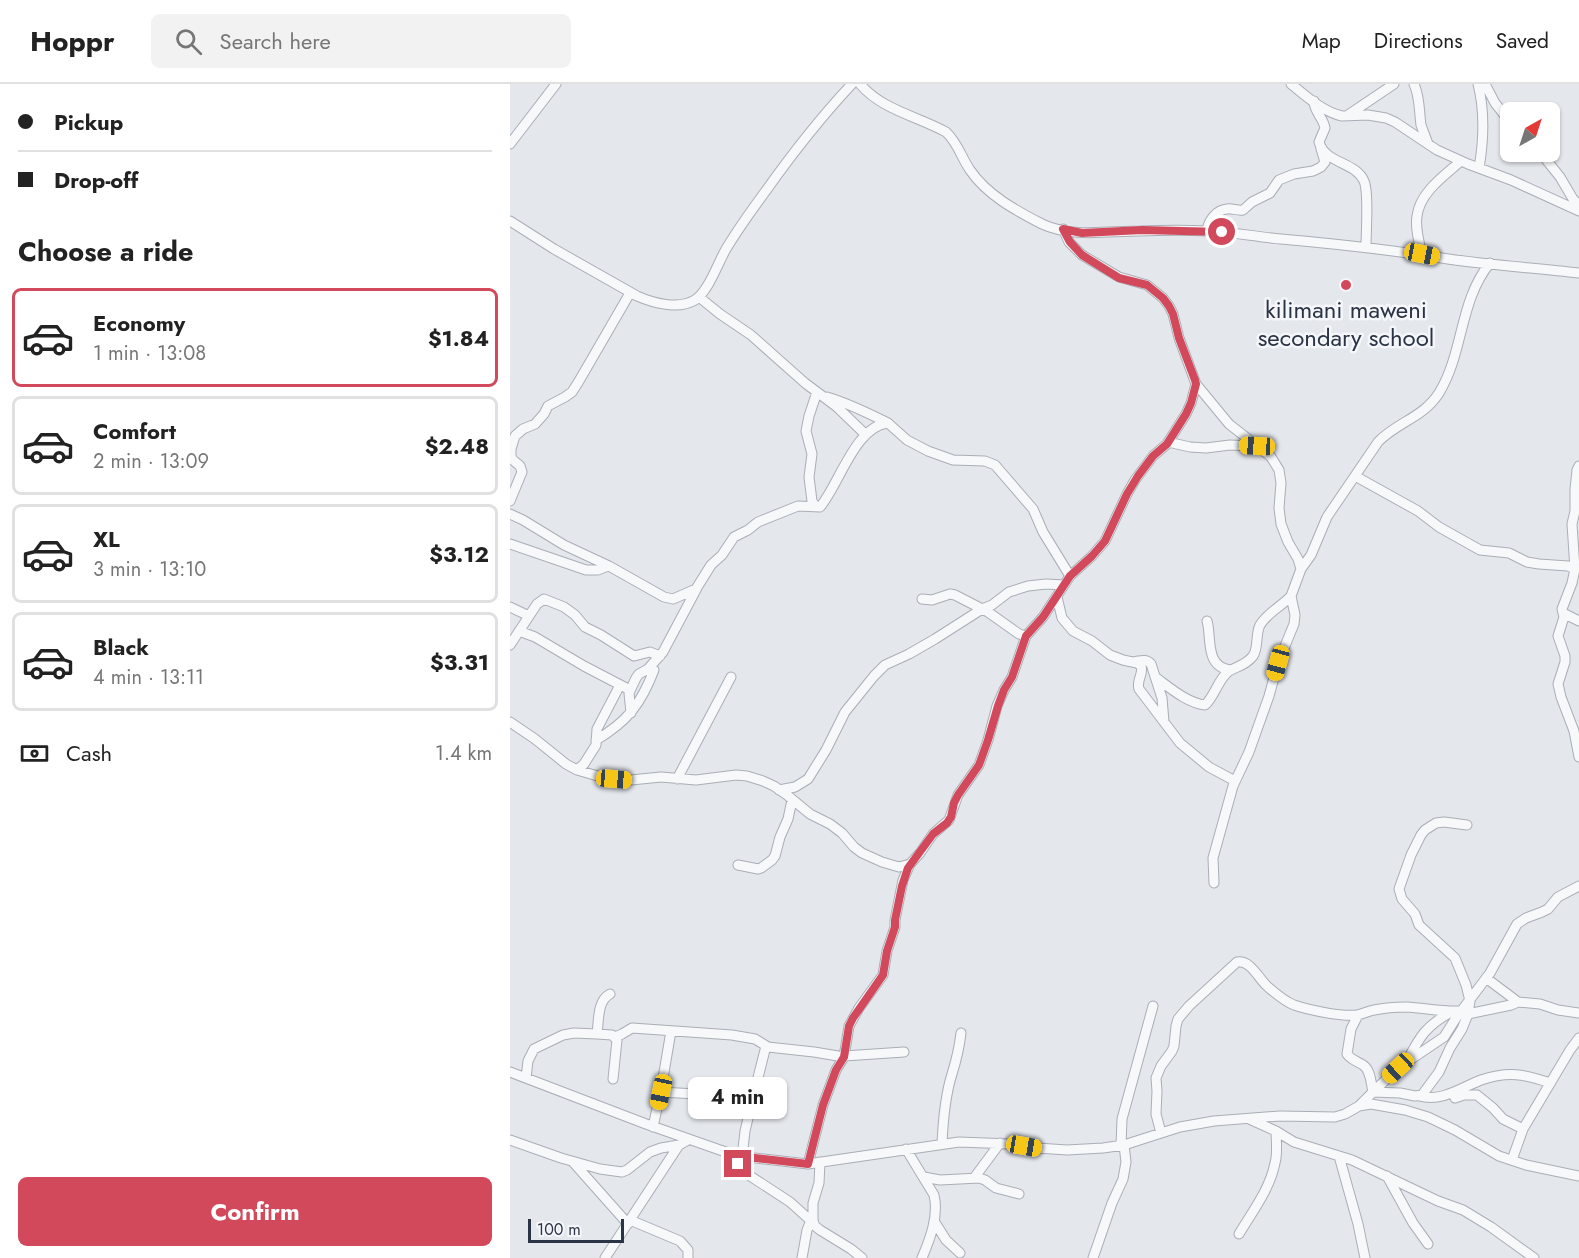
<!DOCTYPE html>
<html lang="en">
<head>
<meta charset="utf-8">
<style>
  body { margin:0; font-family:Jost,sans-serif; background:#f2f2f2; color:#222; height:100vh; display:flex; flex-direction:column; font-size:22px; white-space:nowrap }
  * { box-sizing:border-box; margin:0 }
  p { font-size:20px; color:#767676 }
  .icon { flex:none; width:33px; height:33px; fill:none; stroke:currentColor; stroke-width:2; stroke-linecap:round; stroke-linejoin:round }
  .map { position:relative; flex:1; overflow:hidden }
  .drawer { display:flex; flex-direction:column; background:#fff; width:510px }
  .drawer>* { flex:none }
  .guide { display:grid; align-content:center; height:132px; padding:0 18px; background:#fff }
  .needle { width:39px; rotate:39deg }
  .buttons { position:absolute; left:990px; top:18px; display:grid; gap:12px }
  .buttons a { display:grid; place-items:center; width:60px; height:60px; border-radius:9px; background:#fff; box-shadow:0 2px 4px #0004; font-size:30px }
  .scale { position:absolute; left:18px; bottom:15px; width:96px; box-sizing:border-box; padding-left:6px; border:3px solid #2b3445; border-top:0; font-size:16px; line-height:21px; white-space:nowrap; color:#2b3445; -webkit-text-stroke:4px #f4f6f9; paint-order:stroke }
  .end { position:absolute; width:27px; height:27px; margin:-14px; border:8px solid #d1495b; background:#fff; box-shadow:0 0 0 3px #fff }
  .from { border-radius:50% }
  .bubble { position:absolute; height:42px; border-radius:9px; background:#fff; box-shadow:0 2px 4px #0004; font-size:20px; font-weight:700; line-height:42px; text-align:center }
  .car { position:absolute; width:18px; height:36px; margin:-18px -9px; border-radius:8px; box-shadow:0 0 4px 2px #0007; background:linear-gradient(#f5c518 24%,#345 0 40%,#f5c518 0 76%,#345 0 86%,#f5c518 0) }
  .guide b { display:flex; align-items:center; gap:21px; height:57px; font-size:22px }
  .guide b+b { border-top:2px solid #e0e0e0 }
  .guide i { width:15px; height:15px; background:#222 }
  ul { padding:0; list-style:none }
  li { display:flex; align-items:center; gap:18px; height:99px; margin:0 12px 9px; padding:0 6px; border:3px solid #e0e0e0; border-radius:9px }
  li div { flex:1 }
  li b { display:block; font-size:22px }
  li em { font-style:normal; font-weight:700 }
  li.selected { border-color:#d1495b }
  li>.icon { width:54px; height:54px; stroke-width:1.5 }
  h2 { padding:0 18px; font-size:27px; line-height:72px }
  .pay { display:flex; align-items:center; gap:15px; height:66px; padding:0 18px; font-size:22px }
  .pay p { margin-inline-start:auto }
  .cta { display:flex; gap:12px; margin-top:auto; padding:12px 18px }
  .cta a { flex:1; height:69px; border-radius:9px; background:#d1495b; color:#fff; font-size:24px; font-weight:700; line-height:69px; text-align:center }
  header { display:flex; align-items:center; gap:36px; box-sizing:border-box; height:84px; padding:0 30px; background:#fff; border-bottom:2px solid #e0e0e0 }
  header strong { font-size:28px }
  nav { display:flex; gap:33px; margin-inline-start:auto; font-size:21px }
  .search { width:420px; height:54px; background:#f2f2f2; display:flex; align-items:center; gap:15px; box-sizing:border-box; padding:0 21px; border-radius:9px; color:#767676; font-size:22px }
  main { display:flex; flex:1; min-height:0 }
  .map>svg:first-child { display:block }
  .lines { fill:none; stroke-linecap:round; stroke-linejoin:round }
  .minor-casing { stroke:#a9aeb7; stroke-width:11 }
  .minor { stroke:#f7f8fa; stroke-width:9 }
  .route { stroke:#d1495b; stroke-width:8 }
  .poi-dot { fill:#d1495b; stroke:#f4f6f9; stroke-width:2 }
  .labels { text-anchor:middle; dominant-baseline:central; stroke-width:5; stroke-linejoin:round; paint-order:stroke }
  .poi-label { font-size:24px; fill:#2b3445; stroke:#f4f6f9 }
</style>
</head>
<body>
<header>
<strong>Hoppr</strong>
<div class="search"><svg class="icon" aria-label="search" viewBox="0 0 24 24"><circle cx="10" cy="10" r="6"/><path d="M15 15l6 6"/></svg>Search here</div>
<nav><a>Map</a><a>Directions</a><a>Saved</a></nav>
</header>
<main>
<section class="drawer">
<div class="guide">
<b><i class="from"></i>Pickup</b>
<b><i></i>Drop-off</b>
</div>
<h2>Choose a ride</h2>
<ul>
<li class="selected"><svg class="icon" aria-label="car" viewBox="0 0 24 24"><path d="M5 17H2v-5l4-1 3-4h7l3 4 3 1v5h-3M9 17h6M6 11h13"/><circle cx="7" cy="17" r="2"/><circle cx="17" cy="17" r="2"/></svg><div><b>Economy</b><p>1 min · 13:08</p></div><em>$1.84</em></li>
<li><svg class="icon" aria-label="car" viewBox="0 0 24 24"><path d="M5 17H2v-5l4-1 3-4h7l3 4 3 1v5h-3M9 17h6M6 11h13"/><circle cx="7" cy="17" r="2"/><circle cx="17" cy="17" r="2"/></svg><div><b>Comfort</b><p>2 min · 13:09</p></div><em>$2.48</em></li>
<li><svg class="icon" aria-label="car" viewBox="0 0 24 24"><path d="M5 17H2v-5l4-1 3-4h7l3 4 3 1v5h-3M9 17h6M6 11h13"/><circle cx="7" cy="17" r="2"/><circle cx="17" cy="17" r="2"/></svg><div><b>XL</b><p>3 min · 13:10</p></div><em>$3.12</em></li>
<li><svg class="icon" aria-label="car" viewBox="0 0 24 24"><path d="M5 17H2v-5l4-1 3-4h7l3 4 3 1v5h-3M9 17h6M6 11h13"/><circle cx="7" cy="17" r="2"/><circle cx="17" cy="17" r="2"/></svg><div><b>Black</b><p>4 min · 13:11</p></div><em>$3.31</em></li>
</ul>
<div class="pay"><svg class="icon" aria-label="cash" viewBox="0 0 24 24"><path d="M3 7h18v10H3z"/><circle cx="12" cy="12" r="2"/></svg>Cash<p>1.4 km</p></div>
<div class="cta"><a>Confirm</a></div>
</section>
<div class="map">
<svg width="1069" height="1174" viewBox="0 0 1069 1174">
  <rect width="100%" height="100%" fill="#e4e7ec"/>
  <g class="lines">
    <g class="minor-casing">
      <path id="minor" d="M350,0C372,26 407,32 436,48C448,59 451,73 460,86C477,111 505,126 532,140C562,154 598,147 630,147C653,146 676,146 699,147C723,148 747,153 771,155C828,160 882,166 938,175C981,181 1025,184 1069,189
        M781,0C796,12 813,28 832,32L858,31L876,34L885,38L927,66L958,80L1001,96L1069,127
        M904,0C910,13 909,27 911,41C913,47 916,54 918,60
        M968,0C975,28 974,55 969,84
        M975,0L985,19L1000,38
        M804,17C804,28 813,33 815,44L809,58C815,80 845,77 854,97C859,108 856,148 856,163
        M838,31L884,0
        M0,60L46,0
        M1030,68L1050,93L1063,115L1069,121
        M0,137L44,165L127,212C143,219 168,226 185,216C198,208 208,179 216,165C228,145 241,127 255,108C282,70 310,34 342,0
        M697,147C698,137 706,126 717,125C722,124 727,127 733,126L742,118L760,109L769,96L784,90L803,87L811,83L815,78L811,65
        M912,170C909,158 905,144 907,132C910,108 934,92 951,77
        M189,213L210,230L241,251L295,299L327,323L355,350
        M686,300L719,340L761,373L769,386L771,399L769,424L771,440L778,458L788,475L791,485L781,512L785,531L784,540L768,579L759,612L739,668L723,702L703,774L704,799
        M317,313C338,319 358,329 378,339
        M658,358L680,363L696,364L720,361L744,362
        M845,392L908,427L929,443L970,466L999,469L1017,478L1029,480L1058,482L1065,485L1062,499L1052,525L1054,533L1048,552L1055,572V578L1048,600L1051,613L1064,647L1069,673
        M0,417L12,388L10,382L3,376L1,373V365L5,352L13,345L25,340L34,330L38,322L55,313L62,308L69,297L120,209
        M306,423L302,417L299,393L302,370L296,347L299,332L307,308
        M0,430L13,436L54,461L99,482L154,513L163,515L186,505L201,481L212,471L224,453L238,446L248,438L288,422L310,423C329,401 345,342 378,339L397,356L418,367L443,376L475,377L485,381L523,425L533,448L560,492
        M0,460L76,486H88L98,482
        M791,485L801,471L817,433L868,358C887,338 913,334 929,309C954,268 949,217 980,179
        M1065,485L1062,440L1065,427V405L1067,386L1069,382
        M547,513L552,534L563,547L582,557L600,571L613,576L627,579L631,582C634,590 626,596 629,605L670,659L699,683L725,697
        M412,515L422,516L440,510L445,511L478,528L509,550L516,552
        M0,523L19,532
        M1053,529L1069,537
        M697,537C702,553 694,583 721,586
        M9,547L25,553L74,582L120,606
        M0,561L27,520L34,515L54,523L65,531L75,543L91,551L124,572L140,568L150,572
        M623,578C630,577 636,574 641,580L652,614L654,638
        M645,593C659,603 677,619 695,621C705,612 708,595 719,587C728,582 736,581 743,572C749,563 745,551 750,541C757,529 772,522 781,512
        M121,629L119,609L126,594L129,590L138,585L153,568L187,504
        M0,638L25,655L56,680L67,686L91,693L121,696L151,693L186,696L226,691L237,692L253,697L264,702L277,711L300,730L320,740L332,749L344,763L352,769L372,778L389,783L400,780L410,769L423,750L439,736L448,711L469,681L478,656L487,622L494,606L502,593L516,552L533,533L560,492L582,472L595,457L617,410L625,396L643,372L657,360L676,330L681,319L686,300L669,254L663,230L659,222L653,214L637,201L609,193L572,171L559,158L553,145
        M86,656C117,638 131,620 144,586
        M67,686L74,680L86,661L87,645L110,601
        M167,695L221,593
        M269,706L285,703L298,695L316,666L335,628L364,592L375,581L399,570L425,555L472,525L482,521L499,508L518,502L536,500L554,501
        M228,781L248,785L251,784L262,776L265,772L270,753L278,735L282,716
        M976,894L1008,918L1030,920L1048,926L1069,929
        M958,930L1001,921L1008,918
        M848,931L841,945L837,970C841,976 847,977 853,981C861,986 861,1000 863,1008
        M87,950C89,936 87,917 100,910
        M105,953L112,950L122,944L222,951L245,955L258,963L304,968L334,973
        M334,972L394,968
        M897,977C910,952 916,942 941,928
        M0,988L136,1040L227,1072L298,1080L449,1058L501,1060L527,1064L557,1066L593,1064L614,1061L670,1043L704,1037L770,1032L825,1033L835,1030L849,1022L861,1020L895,1026L918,1033L945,1046L989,1072L1016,1081L1069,1092
        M16,994L18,977L24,965L53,951L64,949L87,950L102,951L107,956L103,995
        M151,1008L186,1010
        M863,1008L888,984L934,953L946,934L980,889L1007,840L1016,834L1032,828L1038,825L1048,813L1069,802
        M909,1012C933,1018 950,1004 971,996C998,987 1015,990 1040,999
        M945,1014L954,1011H967L983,1024L993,1035L1013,1045
        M849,1022L863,1008L890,1009L905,1012L912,1011L929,988L940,964L952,945L958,930L960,917L956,901L945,874L909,841L905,830L892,815L889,805L901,771L911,751L915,746L926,739L934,738L957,741
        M739,1035L766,1047L784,1058L842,1076L928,1117L953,1126L981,1143L1024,1174
        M143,1043L151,1006L161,947
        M651,1049L646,1030L647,1007L646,994L651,982L662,967L664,962L666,942L668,935L679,922L727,878C741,876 748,894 757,902C765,909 774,917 784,921C799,926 831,933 847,931C853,930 858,927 864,926C874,924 886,923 896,923C915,924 932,928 951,927
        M0,1056L51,1074L90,1085L112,1088L117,1086L140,1068L151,1064L169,1061L178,1056
        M432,1060C433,1037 435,1012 442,990C447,974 449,966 451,949
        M611,1061L612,1035L643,922
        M396,1065L424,1111C429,1132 420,1155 412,1174
        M227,1072L228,1080L234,1088L280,1118L300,1136
        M829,1072L848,1140L855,1174
        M232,1073L235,1047L242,1017L256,962
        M1002,1076L1013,1045L1060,966L1069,954
        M63,1078L118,1140
        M310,1078L309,1099L303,1119V1137L305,1142L310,1146L341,1165L352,1174
        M298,1080L313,1021L326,986L334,973L339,942L349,924L373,891L377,867L385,843V836L393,796L400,780
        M877,1092L903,1139L918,1160
        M414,1093L430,1096L469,1094L475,1096L486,1104L509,1110
        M464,1094L490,1059
        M120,1136L170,1157L178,1166V1174
        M424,1137L436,1156L450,1169
        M729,1150C742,1128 760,1105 765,1079C768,1069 766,1057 766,1047
        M95,1174L169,1061
        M292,1174L297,1146L302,1134
        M583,1174L602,1119L613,1095L616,1078L614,1061"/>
    </g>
    <use href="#minor" class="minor"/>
  </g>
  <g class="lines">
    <path class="route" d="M228,1080L227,1072L298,1080L313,1021L326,986L334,973L339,942L343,934L373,891L377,867L385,843V836L392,802L398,784L423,750L437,739L441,733L444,719L448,711L469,681L478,656L488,622L494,606L502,593L516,552L533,533L560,492L582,472L595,457L617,410L628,392L643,372L657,360L676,330L681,319L686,300L685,296L669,254L663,230L659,222L653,214L637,201L609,194L572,171L560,158L553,145L572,149L632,146L712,148"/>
  </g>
  <circle class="poi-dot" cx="836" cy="201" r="6"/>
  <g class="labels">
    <g class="poi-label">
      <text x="836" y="225">kilimani maweni<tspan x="836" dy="28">secondary school</tspan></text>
    </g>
  </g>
</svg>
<div class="buttons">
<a><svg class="needle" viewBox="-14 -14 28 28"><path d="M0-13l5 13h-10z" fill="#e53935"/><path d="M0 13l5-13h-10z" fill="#767676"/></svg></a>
</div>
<div class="scale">100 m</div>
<i class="end from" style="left:712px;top:148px"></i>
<i class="end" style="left:228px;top:1080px"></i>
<div class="bubble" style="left:178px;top:993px;width:99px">4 min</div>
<i class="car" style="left:912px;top:170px;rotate:101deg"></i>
<i class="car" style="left:747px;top:362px;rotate:273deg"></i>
<i class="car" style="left:768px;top:579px;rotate:195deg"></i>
<i class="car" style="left:104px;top:695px;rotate:95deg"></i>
<i class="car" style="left:888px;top:984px;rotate:227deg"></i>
<i class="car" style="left:151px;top:1008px;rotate:192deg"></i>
<i class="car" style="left:514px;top:1062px;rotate:100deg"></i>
</div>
</main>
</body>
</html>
